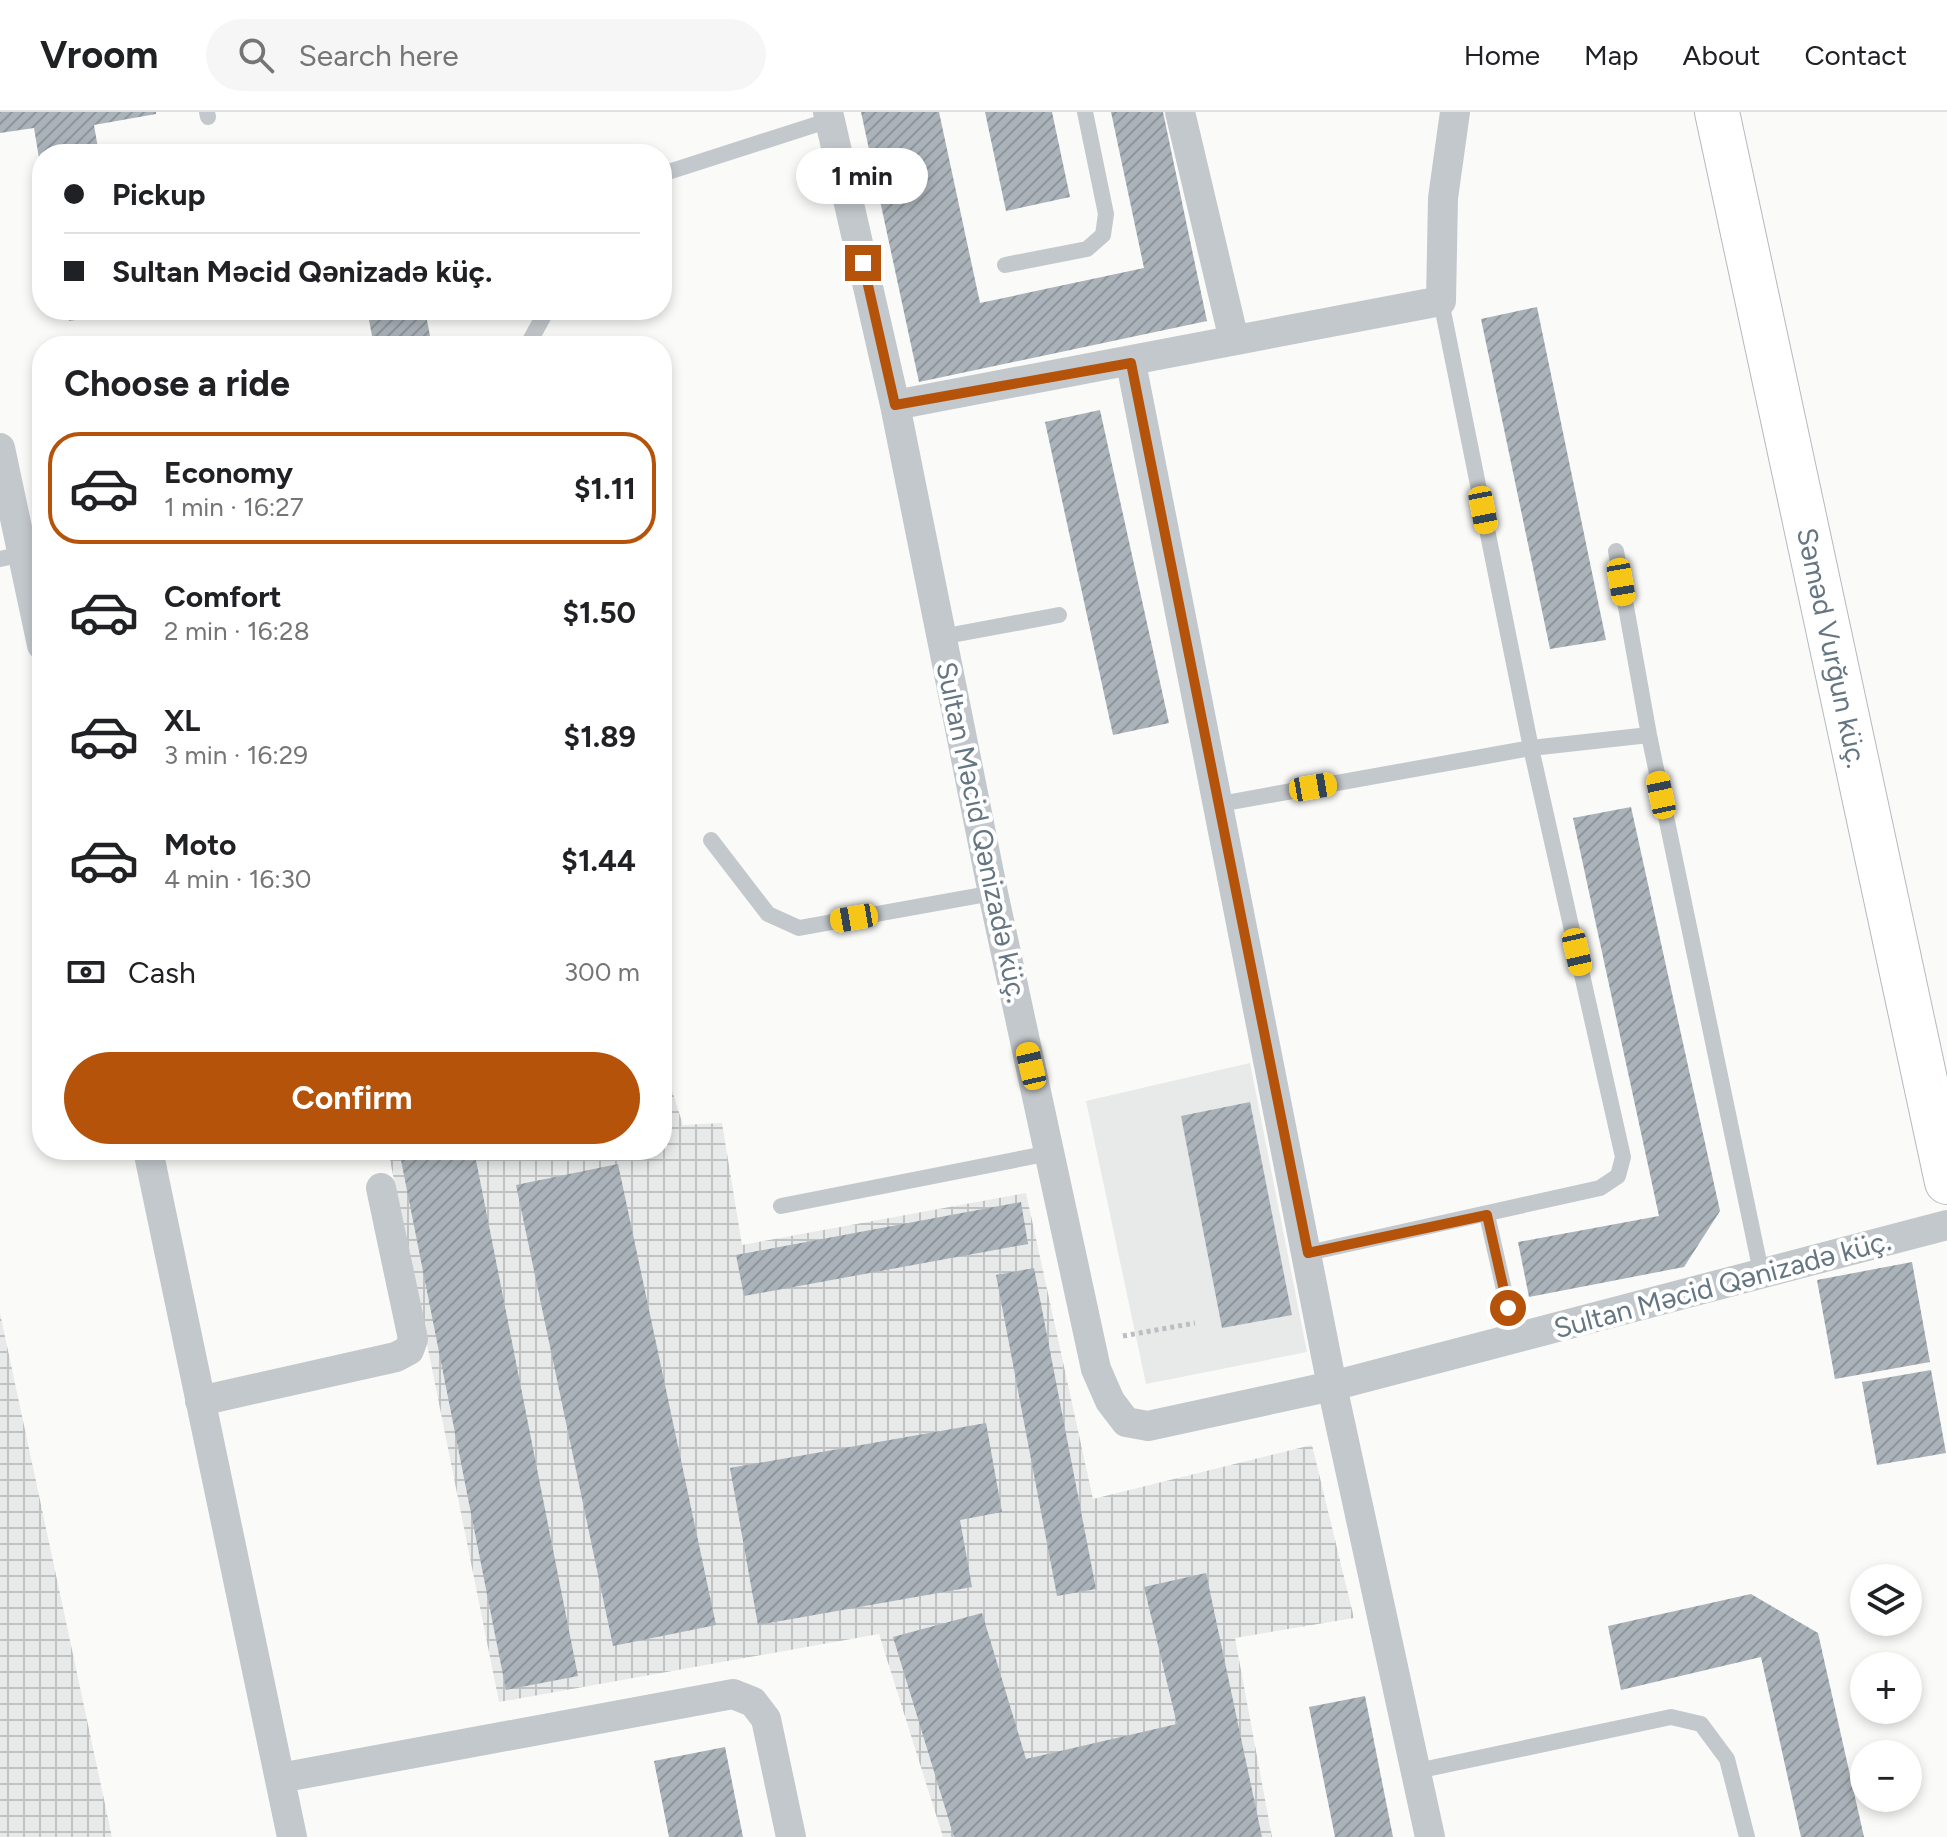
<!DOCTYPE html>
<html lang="en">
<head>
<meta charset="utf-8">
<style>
  body { margin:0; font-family:Figtree,sans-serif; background:#f6f6f6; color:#202124; height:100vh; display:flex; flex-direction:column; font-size:30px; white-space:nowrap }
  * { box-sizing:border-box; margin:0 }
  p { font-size:26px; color:#757577 }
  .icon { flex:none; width:44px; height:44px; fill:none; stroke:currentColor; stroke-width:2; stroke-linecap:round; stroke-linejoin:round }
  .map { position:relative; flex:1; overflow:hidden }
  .sheet { position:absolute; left:32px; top:224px; width:640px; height:824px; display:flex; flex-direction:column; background:#fff; border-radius:32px; box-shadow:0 4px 12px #0003 }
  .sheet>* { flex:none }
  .top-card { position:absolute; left:32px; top:32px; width:640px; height:176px; border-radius:32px; box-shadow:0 4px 12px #0003; display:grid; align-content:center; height:176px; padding:0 32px; background:#fff }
  .fabs { position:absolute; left:1850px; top:1452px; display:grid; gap:16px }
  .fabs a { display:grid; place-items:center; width:72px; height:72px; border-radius:50%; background:#fff; box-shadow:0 4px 12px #0003; font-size:40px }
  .end { position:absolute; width:36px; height:36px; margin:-18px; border:10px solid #b45309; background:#fff; box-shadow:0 0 0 4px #fff }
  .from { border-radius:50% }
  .bubble { position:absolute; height:56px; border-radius:28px; background:#fff; box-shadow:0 4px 12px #0003; font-size:26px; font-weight:700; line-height:56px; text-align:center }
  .car { position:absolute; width:24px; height:48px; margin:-24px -12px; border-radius:10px; box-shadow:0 0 6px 2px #0007; background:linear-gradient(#f5c518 24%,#345 0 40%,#f5c518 0 76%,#345 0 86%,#f5c518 0) }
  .top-card b { display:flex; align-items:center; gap:28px; height:76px; font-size:30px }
  .top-card b+b { border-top:2px solid #e0e0e0 }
  .top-card i { width:20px; height:20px; background:#202124 }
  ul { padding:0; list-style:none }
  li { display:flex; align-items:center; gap:24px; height:112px; margin:0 16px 12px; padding:0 16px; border:4px solid transparent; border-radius:32px }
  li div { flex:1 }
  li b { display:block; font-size:30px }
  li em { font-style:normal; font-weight:700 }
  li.active { border-color:#b45309 }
  li>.icon { width:72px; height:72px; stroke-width:1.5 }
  h2 { padding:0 32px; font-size:36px; line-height:96px }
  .pay { display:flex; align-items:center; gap:20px; height:88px; padding:0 32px; font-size:30px }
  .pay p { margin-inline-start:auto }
  .action { display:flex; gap:16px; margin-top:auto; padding:16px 32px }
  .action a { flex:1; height:92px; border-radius:48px; background:#b45309; color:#fff; font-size:32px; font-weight:700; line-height:92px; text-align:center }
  header { display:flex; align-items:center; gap:48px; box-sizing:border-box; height:112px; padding:0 40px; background:#fff; border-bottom:2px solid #e0e0e0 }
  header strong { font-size:38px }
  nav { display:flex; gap:44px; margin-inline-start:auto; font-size:28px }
  .search { width:560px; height:72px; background:#f6f6f6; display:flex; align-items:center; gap:20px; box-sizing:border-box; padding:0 28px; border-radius:44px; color:#757577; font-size:30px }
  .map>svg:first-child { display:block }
  .built { fill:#e8e9e9 }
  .industrial { fill:url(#industrial-grid) }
  .building { fill:url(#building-hatch) }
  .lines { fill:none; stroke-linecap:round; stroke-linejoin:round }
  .secondary-casing { stroke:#b3babf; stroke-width:46 }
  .path { stroke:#bbbfc2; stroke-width:5; stroke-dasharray:4 4; stroke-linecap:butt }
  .lane { stroke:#c3c8cc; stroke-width:16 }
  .street { stroke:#c3c8cc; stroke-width:30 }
  .secondary { stroke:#fff; stroke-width:44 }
  .route { stroke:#b45309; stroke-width:10 }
  .labels { text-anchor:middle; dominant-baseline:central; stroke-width:8; stroke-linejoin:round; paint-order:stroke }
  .street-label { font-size:28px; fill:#657683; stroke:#fff }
</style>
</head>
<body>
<header>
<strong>Vroom</strong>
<div class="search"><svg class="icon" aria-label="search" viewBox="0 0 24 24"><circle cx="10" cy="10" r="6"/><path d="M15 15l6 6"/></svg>Search here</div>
<nav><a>Home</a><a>Map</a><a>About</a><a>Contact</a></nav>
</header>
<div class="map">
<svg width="1947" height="1725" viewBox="0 0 1947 1725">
  <defs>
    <pattern id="industrial-grid" width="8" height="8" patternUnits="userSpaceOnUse" patternTransform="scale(2)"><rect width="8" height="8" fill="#e8e9e9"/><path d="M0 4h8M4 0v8" fill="none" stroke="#c0c1c2"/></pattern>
    <pattern id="building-hatch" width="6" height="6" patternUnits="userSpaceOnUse" patternTransform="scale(2)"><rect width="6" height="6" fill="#aab3b9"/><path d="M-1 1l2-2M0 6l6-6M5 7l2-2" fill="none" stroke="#8e969c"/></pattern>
  </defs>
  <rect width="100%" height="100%" fill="#fafaf8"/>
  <path class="built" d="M1250,951L1307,1240L1146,1272L1086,989Z"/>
  <path class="industrial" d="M662,947L683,1013L722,1011L742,1133L1026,1081L1093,1387L1312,1333L1354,1506L1235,1526L1272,1725H943L879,1522L499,1590L388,1038H662Z
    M0,1201L112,1725H0Z"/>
  <path class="building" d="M0,0H156V2L94,13L99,42H42L40,52L34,16L0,21Z
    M861,0H939L980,191L1144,156L1111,0H1163L1207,209L919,270Z
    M985,0H1052L1070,85L1006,99Z
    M1537,195L1606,528L1550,537L1481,207Z
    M67,198H125V200L69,209Z
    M367,198H425L432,234H374Z
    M1100,298L1169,611L1113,623L1045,310Z
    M1631,695L1720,1099L1684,1155L1529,1185L1518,1130L1659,1104L1573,706Z
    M1250,990L1292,1203L1222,1216L1181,1004Z
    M399,1038H474L578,1564L506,1578Z
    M618,1052L716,1513L613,1534L516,1073Z
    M1021,1090L1028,1132L744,1184L736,1143Z
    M1912,1150L1930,1250L1835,1267L1817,1168Z
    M1034,1156L1096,1477L1057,1484L996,1163Z
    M1931,1258L1946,1341L1877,1353L1862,1270Z
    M986,1311L1002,1400L960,1408L972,1475L758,1513L730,1356Z
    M1206,1461L1262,1725H954L893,1525L982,1501L1026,1647L1177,1612L1144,1475Z
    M1751,1482L1818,1521L1864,1725H1801L1761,1545L1621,1578L1608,1514Z
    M1365,1584L1393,1725H1335L1309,1595Z
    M725,1635L743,1725H669L654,1649Z"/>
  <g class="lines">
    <g class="secondary-casing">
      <g id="secondary">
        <path id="s1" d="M1717,0L1947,1070"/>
      </g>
    </g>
    <path class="path" d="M1123,1224L1195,1211"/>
    <path class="lane" d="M207,0L208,5
      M662,62L830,8
      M1005,153L1087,137L1103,123L1106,102L1085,0
      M527,234L547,198
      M1616,439L1649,623
      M0,447L23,442
      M941,525L1059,503
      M1220,692L1531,636L1649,623L1761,1160
      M711,728L768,802L799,816L993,781
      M781,1094L1050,1041
      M1487,1103L1515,1226
      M1308,1141L1600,1076L1618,1064L1623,1045L1531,636L1441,189
      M1417,1659L1671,1605L1701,1612L1727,1647L1747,1725"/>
    <path class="street" d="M828,0L895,293L993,781L1096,1257L1110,1289L1126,1310L1148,1314L1332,1274L1947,1113
      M1180,0L1234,228
      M1131,251L1332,1274L1430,1725
      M895,293L1441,189L1443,86L1455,0
      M0,336L42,533
      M148,1038L292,1725
      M200,1289L396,1245L409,1238L413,1227L381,1076
      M280,1666L733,1582L753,1590L766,1607L791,1725"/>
    <use href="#secondary" class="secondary"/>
  </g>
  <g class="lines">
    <path class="route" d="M863,151L895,293L1131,251L1308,1141L1487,1103L1508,1196"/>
  </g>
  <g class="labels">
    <g class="street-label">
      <text stroke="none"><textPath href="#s1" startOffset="548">Səməd Vurğun küç.</textPath></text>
      <text transform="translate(982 720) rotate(78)">Sultan Məcid Qənizadə küç.</text>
      <text transform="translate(1722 1172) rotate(-15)">Sultan Məcid Qənizadə küç.</text>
    </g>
  </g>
</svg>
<div class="fabs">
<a><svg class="icon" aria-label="layers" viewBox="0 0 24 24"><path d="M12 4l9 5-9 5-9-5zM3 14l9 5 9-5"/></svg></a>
<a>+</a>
<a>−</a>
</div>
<i class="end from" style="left:1508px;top:1196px"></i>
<i class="end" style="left:863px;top:151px"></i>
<div class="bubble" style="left:796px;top:36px;width:132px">1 min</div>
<i class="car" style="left:1483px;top:398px;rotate:169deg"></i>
<i class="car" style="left:1621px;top:470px;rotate:170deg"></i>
<i class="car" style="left:1313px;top:675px;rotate:80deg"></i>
<i class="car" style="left:1661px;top:683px;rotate:348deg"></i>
<i class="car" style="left:854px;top:806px;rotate:260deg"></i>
<i class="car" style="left:1577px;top:840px;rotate:167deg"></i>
<i class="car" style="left:1031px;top:954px;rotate:347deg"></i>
<div class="top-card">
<b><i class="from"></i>Pickup</b>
<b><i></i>Sultan Məcid Qənizadə küç.</b>
</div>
<section class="sheet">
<h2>Choose a ride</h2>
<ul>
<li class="active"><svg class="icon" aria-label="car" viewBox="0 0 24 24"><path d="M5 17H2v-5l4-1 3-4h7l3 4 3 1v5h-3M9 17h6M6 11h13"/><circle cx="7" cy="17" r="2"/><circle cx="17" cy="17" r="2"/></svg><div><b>Economy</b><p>1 min · 16:27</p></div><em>$1.11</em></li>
<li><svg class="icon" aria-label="car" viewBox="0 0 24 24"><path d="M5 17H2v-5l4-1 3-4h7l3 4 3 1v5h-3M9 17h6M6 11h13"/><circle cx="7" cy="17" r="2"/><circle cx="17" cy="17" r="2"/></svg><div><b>Comfort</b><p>2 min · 16:28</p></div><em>$1.50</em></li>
<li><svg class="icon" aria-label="car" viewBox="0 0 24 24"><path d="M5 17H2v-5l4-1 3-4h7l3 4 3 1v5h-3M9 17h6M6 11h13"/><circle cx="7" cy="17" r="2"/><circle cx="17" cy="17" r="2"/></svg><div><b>XL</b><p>3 min · 16:29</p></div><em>$1.89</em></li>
<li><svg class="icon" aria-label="car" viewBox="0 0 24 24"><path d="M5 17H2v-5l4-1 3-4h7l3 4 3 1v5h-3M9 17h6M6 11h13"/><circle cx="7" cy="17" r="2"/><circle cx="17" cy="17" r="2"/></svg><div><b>Moto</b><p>4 min · 16:30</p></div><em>$1.44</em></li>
</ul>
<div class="pay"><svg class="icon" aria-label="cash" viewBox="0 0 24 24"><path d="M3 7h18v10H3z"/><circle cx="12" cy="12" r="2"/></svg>Cash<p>300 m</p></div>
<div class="action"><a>Confirm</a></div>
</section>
</div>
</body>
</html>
